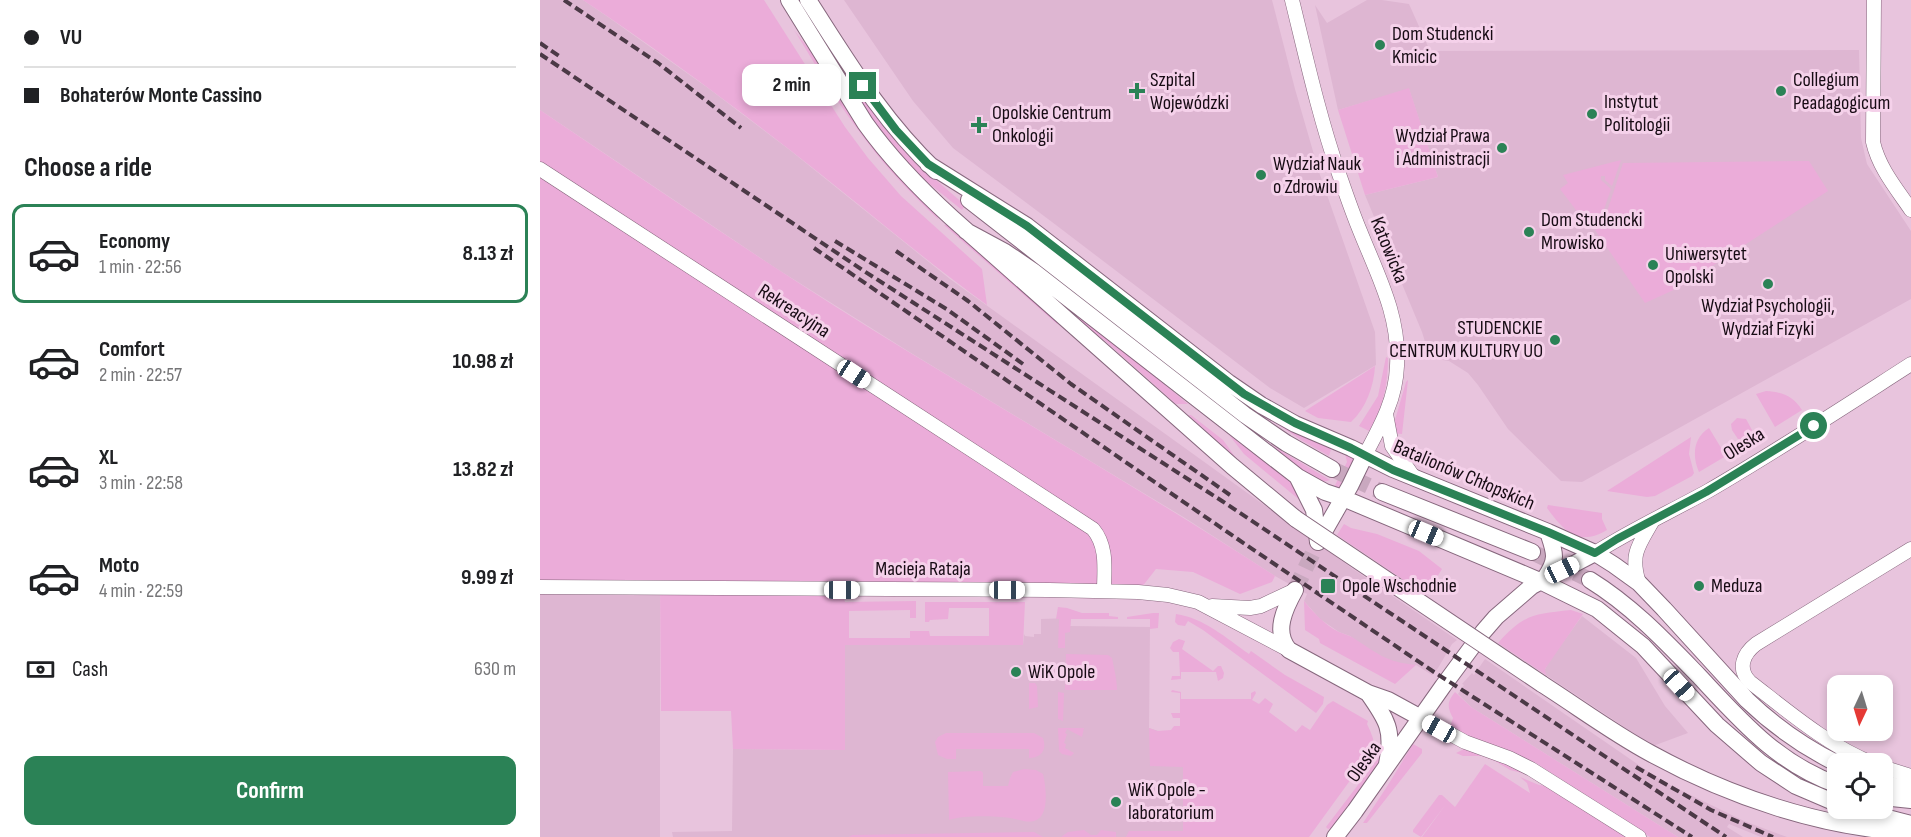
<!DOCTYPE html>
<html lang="en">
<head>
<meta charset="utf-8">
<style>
  body { margin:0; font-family:"Sofia Sans Condensed",sans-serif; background:#f2f2f2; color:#202124; height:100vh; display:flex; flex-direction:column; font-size:22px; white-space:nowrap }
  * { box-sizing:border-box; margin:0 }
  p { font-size:20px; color:#757577 }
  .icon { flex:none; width:33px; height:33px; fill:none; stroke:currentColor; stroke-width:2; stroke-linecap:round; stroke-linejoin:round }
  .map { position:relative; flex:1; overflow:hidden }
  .details { display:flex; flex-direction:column; background:#fff; width:540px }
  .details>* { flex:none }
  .top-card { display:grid; align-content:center; height:132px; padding:0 24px; background:#fff }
  .needle { width:39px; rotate:184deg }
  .controls { position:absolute; left:1287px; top:675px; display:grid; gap:12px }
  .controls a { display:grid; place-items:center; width:66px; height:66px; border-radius:12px; background:#fff; box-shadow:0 3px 9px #0003; font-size:30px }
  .end { position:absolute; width:27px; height:27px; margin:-14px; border:8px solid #2b8256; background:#fff; box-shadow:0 0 0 3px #fff }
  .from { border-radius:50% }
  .bubble { position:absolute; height:42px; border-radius:12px; background:#fff; box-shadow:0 3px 9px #0003; font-size:20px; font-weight:700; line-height:42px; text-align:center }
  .car { position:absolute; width:18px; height:36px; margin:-18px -9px; border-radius:8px; box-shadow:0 0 4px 2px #0007; background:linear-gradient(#fff 24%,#345 0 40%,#fff 0 76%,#345 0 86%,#fff 0) }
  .top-card b { display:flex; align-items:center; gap:21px; height:57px; font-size:22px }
  .top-card b+b { border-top:2px solid #e0e0e0 }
  .top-card i { width:15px; height:15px; background:#202124 }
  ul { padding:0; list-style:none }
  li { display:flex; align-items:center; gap:18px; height:99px; margin:0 12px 9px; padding:0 12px; border:3px solid transparent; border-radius:12px }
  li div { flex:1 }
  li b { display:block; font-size:22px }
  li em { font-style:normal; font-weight:700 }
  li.on { border-color:#2b8256 }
  li>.icon { width:54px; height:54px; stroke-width:1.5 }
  h2 { padding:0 24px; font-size:27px; line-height:72px }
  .pay { display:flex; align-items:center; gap:15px; height:66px; padding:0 24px; font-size:22px }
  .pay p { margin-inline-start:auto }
  .primary-button { display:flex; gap:12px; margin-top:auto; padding:12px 24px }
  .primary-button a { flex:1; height:69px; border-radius:12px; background:#2b8256; color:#fff; font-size:24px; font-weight:700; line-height:69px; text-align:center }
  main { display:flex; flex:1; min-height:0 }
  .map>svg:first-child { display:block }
  .built { fill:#deb6d2 }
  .green { fill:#ebacd9 }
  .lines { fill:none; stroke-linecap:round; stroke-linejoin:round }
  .major-tunnel { stroke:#c9a8bf; stroke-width:16; stroke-dasharray:16 8; stroke-linecap:butt }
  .minor-casing { stroke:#86677d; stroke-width:15 }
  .major-casing { stroke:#86677d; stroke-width:18 }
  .minor { stroke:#fff; stroke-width:14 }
  .major { stroke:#fff; stroke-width:16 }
  .rail { stroke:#4b3946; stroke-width:4; stroke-dasharray:9 4.5; stroke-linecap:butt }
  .major-bridge-casing { stroke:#86677d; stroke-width:18; stroke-linecap:butt }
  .major-bridge { stroke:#fff; stroke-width:16 }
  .route { stroke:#2b8256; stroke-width:8 }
  .poi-dot { fill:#2b8256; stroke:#f5d1ea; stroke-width:2 }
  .labels { text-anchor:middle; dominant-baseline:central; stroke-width:6; stroke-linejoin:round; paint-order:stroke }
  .poi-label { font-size:20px; fill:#170b14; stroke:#f5d1ea; text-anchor:start }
  .street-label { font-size:20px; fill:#170b14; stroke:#f5d1ea }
</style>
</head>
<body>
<main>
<section class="details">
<div class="top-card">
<b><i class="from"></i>VU</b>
<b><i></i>Bohaterów Monte Cassino</b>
</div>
<h2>Choose a ride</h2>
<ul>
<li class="on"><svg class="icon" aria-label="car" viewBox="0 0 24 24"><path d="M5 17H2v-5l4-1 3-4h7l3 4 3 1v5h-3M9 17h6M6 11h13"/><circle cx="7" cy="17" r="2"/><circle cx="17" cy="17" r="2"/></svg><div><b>Economy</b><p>1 min · 22:56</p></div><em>8.13 zł</em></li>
<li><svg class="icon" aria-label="car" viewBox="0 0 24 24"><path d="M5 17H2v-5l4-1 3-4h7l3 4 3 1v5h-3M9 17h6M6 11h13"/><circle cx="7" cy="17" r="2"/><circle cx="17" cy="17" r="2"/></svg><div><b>Comfort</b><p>2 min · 22:57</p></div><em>10.98 zł</em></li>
<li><svg class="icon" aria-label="car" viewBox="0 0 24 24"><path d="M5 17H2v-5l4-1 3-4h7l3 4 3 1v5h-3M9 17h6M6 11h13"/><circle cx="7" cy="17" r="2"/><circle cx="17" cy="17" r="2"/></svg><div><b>XL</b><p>3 min · 22:58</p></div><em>13.82 zł</em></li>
<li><svg class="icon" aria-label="car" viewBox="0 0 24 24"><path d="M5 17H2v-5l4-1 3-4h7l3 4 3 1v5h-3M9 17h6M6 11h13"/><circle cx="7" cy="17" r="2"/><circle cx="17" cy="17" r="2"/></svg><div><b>Moto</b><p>4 min · 22:59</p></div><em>9.99 zł</em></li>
</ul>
<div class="pay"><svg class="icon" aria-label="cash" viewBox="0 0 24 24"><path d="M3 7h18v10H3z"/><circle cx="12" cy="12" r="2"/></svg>Cash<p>630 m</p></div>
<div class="primary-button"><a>Confirm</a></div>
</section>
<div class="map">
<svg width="1371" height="837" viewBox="0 0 1371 837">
  <rect width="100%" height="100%" fill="#e8c4dd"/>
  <path class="built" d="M0,0H43L68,17L168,88L251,151L410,279L813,569L917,640L912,644L898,668L892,675L876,665H864L850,661L826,648L810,636L799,632L780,619L764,601L767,594L735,576L645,518L371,353L234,267L0,110Z
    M304,0H732L755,89L779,172L835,332L836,365L764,408L730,388L512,222L413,148L373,101Z
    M827,0H842L869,4L890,51L1319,50L1321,138L1327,164L1371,231V299L1042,482L1021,481L968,429L938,385L928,373L909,361L890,358L882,332L825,195L898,177L869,89L798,110L775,5L787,23Z
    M0,587L120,588V837H0Z
    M1042,616L1096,658L1125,706L1148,733L1113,746L1006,675L1004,671L1010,660Z
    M531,618L530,626L610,627L609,728L637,737L769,837H133L132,832L192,831L193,749L305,750V645H483L484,634L485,636L494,637V634H501V619Z
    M945,659L1122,781L1204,821L1247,837H1221L1189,824L1187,827L1203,837H1138L931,707L918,694L924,685L922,684L932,673L934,675Z"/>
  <path class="green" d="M43,0H224L305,127L328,158L361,196L442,269L447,305C379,256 316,201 250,150C183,98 114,47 43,0Z
    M256,0H262L389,174L425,205L422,210L372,170L334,124Z
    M254,30L397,213L398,219C368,191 340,161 316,127C293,96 274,62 254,30Z
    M869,88L898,177L825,195L798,110Z
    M0,110C123,193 245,277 372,354C493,427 616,499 735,576L732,582L700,594L653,572L616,569L598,592L302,591L305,602L376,601V618H370V610L309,611V638H370V631H389L390,636H449V608H409L408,619L390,620L389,622H385V602H485L483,645H305V750L193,749L191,711H121L120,588L0,587Z
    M1081,160L1072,186L1065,180V176H1061V180L1071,189L1061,218L1050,226L1039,214L1020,189L1028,183L1023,175Z
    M1269,161L1288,191L1138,288L1105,303L1055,230L1063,224L1083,163Z
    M404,225H409L519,322L517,324Z
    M503,289L578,346L648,404H636L563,339L560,341Z
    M846,357L848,358C848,385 843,408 829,431L819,426L838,396Z
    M835,366C834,386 826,408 811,422L778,418L765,411Z
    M868,380L862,434L853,433V427L866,382Z
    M1226,391C1242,392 1253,396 1262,410L1235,427L1216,394Z
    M716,410L792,446L789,456L761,440Z
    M648,415H651L683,440L696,458Z
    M1197,418L1206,419L1212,430L1209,438L1204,440L1198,439L1192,430L1191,424Z
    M1169,428L1186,456L1159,472C1152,456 1153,438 1169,428Z
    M689,435L754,484L762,502L704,454Z
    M716,436L790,480L783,482L781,485Z
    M1151,437L1149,454L1154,473L1152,476L1115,496L1107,497L1067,491Z
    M805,453L816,454L797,492L792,491L807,462Z
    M1008,505L1062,513V519L1067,530C1038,547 1024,531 1007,508Z
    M804,524L811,528L837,534L879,551L902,569L886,595L797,535Z
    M764,601C774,613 785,625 799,632C803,634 808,635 812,637C837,653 845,662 876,665L855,684L780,643L779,639L765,630Z
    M518,607L527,608L542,613H569V616L578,617V619H531L530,632L525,633V648H518L519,619H516Z
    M1031,610L1043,614L1005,669L1006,675L958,643C984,614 994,614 1031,610Z
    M613,613H619L618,628L610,629V619H587V617Z
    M636,614C664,618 686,638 709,654L711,651L745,675L784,697L783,704L776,713L663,630L648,621L645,626L638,625L635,622Z
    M639,639L645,641L642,649L673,671L678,666H681L684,673L683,678L678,681L676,672H641V679L631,680L632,676H640L639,652H633L630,648L633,642Z
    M526,654L568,655L572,658C574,669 577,679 577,690H525Z
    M489,683H495L497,686L498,707L489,709Z
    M632,690L641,692V699H711V693L715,691L716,693L712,700L719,704L725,698L733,704L729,712L756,732L762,725L770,730L787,705L793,701L828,721L827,724C840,751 835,754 817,776L814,775L769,837H586L589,831H643V767L610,766L609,728L617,731L631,730L634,726H640V718H633L631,713H640V693L631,692Z
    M518,692L524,693L523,721L518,719Z
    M915,692L931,707L1138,837H1110L996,763L970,751L934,739L910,727L913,718C907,707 907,702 915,692Z
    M518,728H544L542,737L527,729L525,733L527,734L524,743L526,744L525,748L534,753L531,756L522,754L519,751Z
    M844,730C850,763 814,802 795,827L788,829L786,827L840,756C844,747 840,741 840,732Z
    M406,733H494L503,738C507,749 502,758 489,758V749H416V759H407L398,755L395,742L398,737Z
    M873,744L882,749V753L827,823H823L848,785Z
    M924,749L970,765L990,775L970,770L955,761L942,756H923L916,753Z
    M945,764L990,793L987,783L980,777L999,785L1007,786L1089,837H882L906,804L881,837L873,832V830L899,795H902L915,807Z
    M484,769L496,770L503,774C506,787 510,817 494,821C486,823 478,819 470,818C454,816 425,815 409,820L408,772L441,771L443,773V786H468L470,778L473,772Z
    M544,830L551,835H557L561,830L576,832V837H521L528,832Z
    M494,832L503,837H309L312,835Z"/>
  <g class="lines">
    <path class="major-tunnel" d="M792,469L842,492
      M992,552L1050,580
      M755,590L778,542"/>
    <g class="minor-casing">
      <path id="minor" d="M752,0C766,57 779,116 798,171C805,191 812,212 820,231C838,276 860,316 857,366C856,399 840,427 825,455
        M1334,0L1333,142C1339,168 1356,188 1371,210
        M0,169L553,529C568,547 564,570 564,591
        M846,414L852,446L873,476
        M1055,553C1091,530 1130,512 1168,491C1237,451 1304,407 1371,364
        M1099,583C1090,555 1098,546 1112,522
        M0,587L509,590L598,592L628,595L658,602L749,650
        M672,606L710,608L721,606L755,590
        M881,718L925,742L969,758L991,769L1099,837
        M1334,764C1287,745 1249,712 1210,682C1197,669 1203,654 1216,644L1371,549
        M1342,767L1371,776"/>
    </g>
    <g class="major-casing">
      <path id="major" d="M249,0L325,123C350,158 380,189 412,218L692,466L756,519
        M268,0C308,62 342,120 396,171
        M388,164L487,226L689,383L721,405L755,424L811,448L853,469L1008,532L1055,553L1074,565L1099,583L1124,609L1207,700C1234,726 1264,747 1298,764
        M429,200L705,415L746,443L792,469
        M426,231L465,252L493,271L758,477L785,492L803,498L1000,581L1057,609L1103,646L1177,725L1221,763L1256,786L1298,804
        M758,478L774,510L778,542
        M842,492L992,552
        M778,542L810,486L825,455
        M1005,578C1018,559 1015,553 1008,532
        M1050,580C1092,606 1125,641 1159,676C1201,721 1238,764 1298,785
        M755,590C745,608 733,632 749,650L828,693L848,700L881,718
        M1002,684C1038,707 1073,733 1110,753C1190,797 1280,827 1371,833
        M828,693C847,720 854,730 847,764
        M1342,783L1371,790
        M1342,797L1371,800
        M1309,808L1371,824
        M795,837L815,811L903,686L943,632L956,617L992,586L1055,553"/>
    </g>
    <use href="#minor" class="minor"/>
    <use href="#major" class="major"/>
    <path class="rail" d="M24,0L118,63L201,128
      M0,43L19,56
      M0,54L324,271L682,501L1186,837
      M295,241L408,310L483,364
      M274,248L699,540L894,672L1152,837
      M356,251L428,301L531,384L690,495
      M1096,767L1171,810L1233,837"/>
    <g class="major-bridge-casing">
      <path id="major-bridge" d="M756,519L1002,684"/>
    </g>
    <use href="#major-bridge" class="major-bridge"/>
  </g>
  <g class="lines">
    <path class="route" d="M323,86L356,130L388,164L487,226L704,394L755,423L811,448L853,470L1008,532L1055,553L1077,539L1166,492L1274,426"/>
  </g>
  <g class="poi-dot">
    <circle cx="840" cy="45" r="6"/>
    <path d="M594 82h6v6h6v6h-6v6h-6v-6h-6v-6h6z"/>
    <circle cx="1241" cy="91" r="6"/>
    <circle cx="1052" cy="114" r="6"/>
    <path d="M436 116h6v6h6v6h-6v6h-6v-6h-6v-6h6z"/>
    <circle cx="962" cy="148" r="6"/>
    <circle cx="721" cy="175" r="6"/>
    <circle cx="989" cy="232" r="6"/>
    <circle cx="1113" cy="265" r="6"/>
    <circle cx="1228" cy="284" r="6"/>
    <circle cx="1015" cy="340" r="6"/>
    <rect x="780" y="578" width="16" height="16" rx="3"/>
    <circle cx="1159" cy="586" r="6"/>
    <circle cx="476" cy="672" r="6"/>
    <circle cx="576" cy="802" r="6"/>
  </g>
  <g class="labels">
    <g class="poi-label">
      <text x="852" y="34">Dom Studencki<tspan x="852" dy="23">Kmicic</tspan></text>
      <text x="610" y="80">Szpital<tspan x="610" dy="23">Wojewódzki</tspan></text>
      <text x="1253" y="80">Collegium<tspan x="1253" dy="23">Peadagogicum</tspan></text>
      <text x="1064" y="102">Instytut<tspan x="1064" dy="23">Politologii</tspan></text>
      <text x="452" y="113">Opolskie Centrum<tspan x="452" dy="23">Onkologii</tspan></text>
      <text x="950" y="136" text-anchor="end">Wydział Prawa<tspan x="950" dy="23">i Administracji</tspan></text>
      <text x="733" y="164">Wydział Nauk<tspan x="733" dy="23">o Zdrowiu</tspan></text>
      <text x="1001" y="220">Dom Studencki<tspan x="1001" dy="23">Mrowisko</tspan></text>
      <text x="1125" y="254">Uniwersytet<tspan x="1125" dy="23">Opolski</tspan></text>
      <text x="1228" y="306" text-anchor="middle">Wydział Psychologii,<tspan x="1228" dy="23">Wydział Fizyki</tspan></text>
      <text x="1003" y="328" text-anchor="end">STUDENCKIE<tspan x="1003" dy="23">CENTRUM KULTURY UO</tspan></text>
      <text x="802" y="586">Opole Wschodnie</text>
      <text x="1171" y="586">Meduza</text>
      <text x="488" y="672">WiK Opole</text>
      <text x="588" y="790">WiK Opole -<tspan x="588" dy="23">laboratorium</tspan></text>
    </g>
    <g class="street-label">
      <text transform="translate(849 250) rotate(68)">Katowicka</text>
      <text transform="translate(254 311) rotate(33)">Rekreacyjna</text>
      <text transform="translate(1204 444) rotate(-32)">Oleska</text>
      <text transform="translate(924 475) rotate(23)">Batalionów Chłopskich</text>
      <text x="383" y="569">Macieja Rataja</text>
      <text transform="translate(824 762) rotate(-55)">Oleska</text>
    </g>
  </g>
</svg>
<div class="controls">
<a><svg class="needle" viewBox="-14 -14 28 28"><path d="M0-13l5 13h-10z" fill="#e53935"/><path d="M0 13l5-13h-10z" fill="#757577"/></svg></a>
<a><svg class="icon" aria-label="locate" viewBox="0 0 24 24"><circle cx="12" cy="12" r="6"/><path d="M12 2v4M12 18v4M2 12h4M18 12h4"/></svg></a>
</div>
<i class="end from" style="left:1274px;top:426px"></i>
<i class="end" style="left:323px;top:86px"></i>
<div class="bubble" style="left:202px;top:64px;width:99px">2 min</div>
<i class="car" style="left:314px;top:374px;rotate:123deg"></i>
<i class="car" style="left:886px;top:533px;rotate:113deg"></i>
<i class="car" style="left:1022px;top:570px;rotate:65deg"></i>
<i class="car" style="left:302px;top:590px;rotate:90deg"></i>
<i class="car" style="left:467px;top:590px;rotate:90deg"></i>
<i class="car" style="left:1139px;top:685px;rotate:137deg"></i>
<i class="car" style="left:899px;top:729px;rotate:299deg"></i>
</div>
</main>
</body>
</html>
